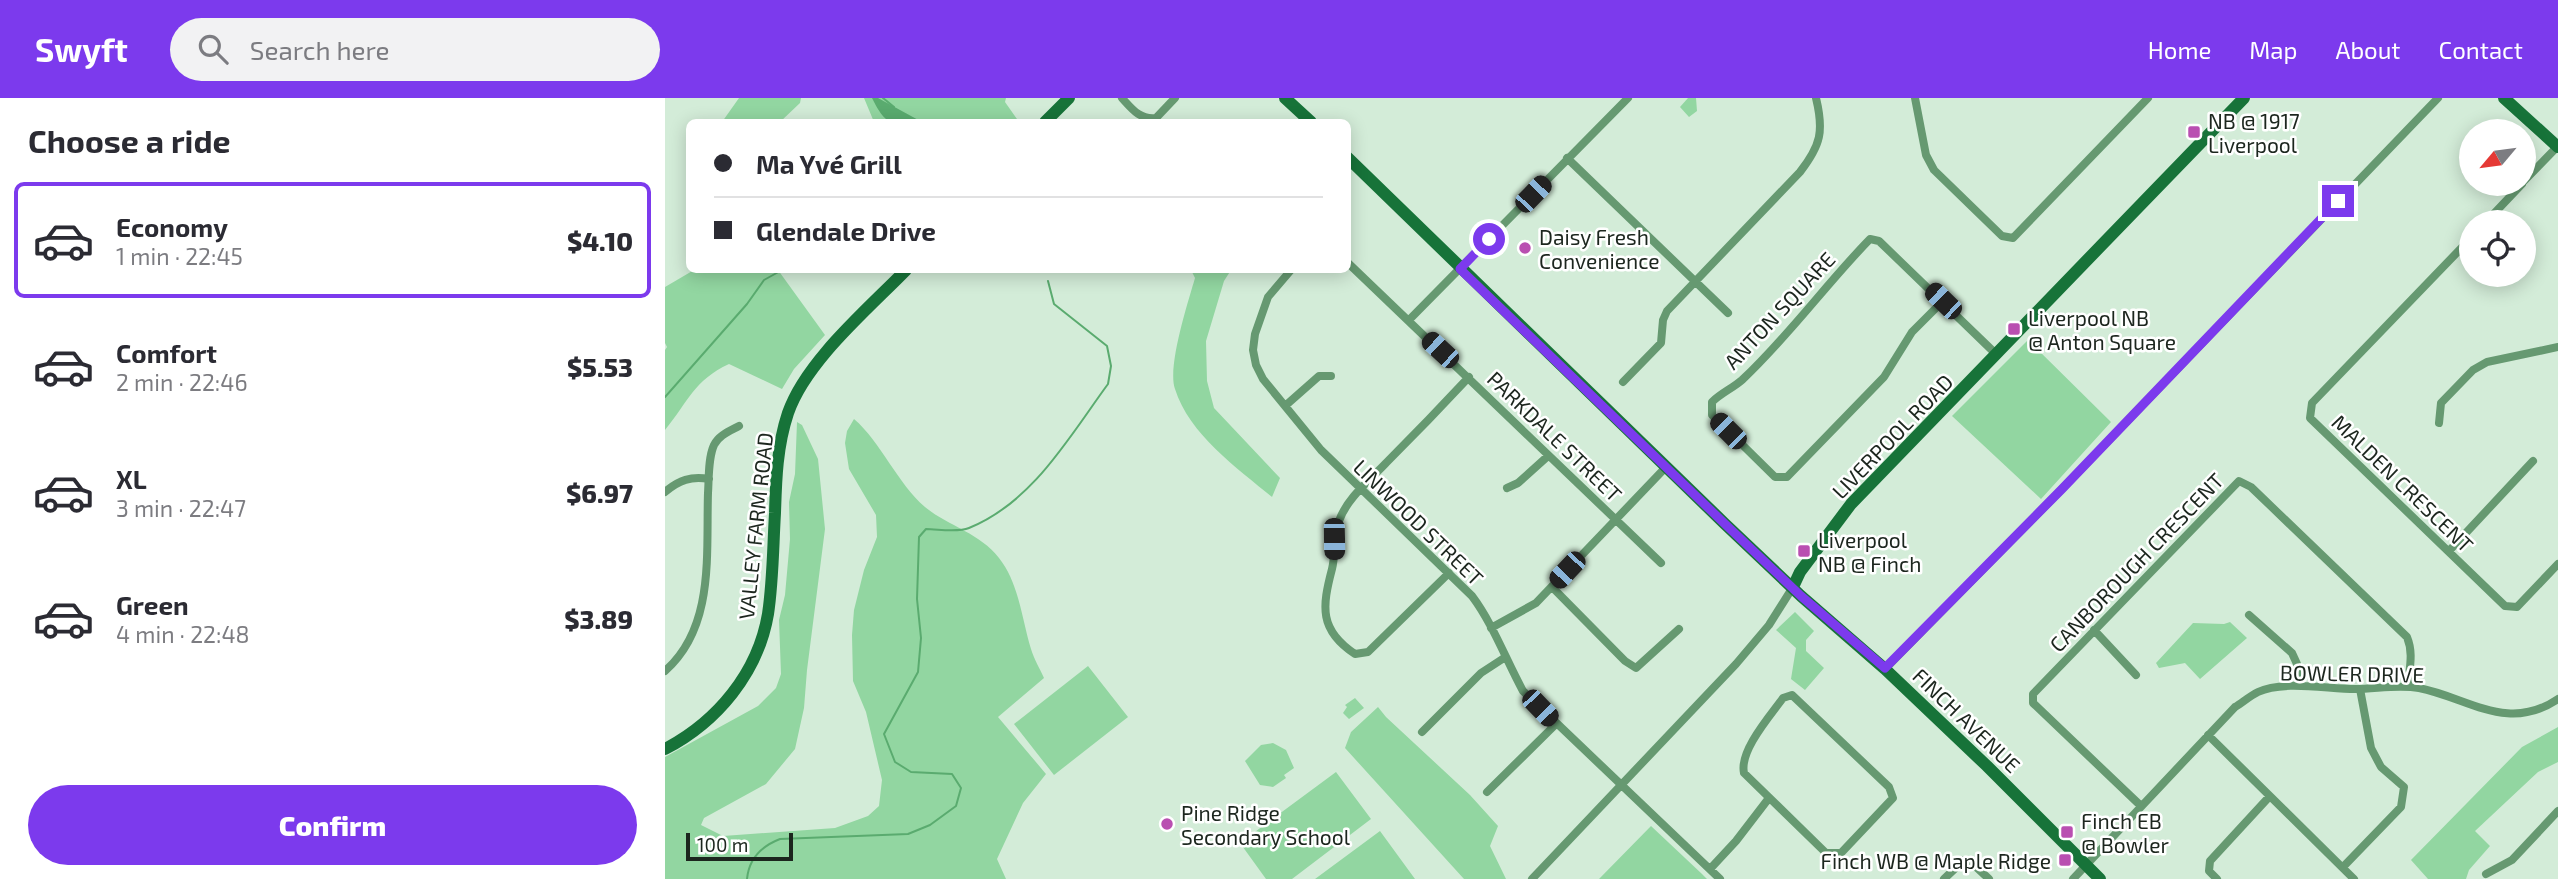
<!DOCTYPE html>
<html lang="en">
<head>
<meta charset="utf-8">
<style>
  body { margin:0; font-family:"Exo 2",sans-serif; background:#f2f2f3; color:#2b2b33; height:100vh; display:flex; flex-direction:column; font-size:26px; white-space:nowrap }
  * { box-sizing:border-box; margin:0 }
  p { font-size:23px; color:#7c7c81 }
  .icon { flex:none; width:38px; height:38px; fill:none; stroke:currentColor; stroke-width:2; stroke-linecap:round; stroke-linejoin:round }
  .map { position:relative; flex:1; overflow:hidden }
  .panel { display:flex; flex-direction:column; background:#fff; width:665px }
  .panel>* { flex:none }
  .banner { position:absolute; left:21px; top:21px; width:665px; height:154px; border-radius:10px; box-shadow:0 4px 18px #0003; display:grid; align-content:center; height:154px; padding:0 28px; background:#fff }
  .needle { width:46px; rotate:241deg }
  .controls { position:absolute; left:1794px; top:21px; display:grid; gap:14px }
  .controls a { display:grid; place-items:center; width:77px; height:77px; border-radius:50%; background:#fff; box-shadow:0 4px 18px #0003; font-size:35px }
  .scale { position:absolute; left:21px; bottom:18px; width:107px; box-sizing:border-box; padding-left:7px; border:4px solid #1c261e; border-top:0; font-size:19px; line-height:24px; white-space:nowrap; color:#1c261e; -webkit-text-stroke:5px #fff; paint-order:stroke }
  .end { position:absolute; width:32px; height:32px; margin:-16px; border:9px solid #7c3aed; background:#fff; box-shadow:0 0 0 4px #fff }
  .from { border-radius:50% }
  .car { position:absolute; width:21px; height:42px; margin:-21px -10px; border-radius:9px; box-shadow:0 0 5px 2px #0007; background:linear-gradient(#222 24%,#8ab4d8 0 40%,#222 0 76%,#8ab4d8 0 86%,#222 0) }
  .banner b { display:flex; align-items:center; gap:24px; height:66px; font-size:26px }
  .banner b+b { border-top:2px solid #e1e1e2 }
  .banner i { width:18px; height:18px; background:#2b2b33 }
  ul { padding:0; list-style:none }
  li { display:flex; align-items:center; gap:21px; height:116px; margin:0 14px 10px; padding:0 14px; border:4px solid transparent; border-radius:10px }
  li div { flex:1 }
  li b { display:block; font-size:26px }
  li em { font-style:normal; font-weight:800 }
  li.active { border-color:#7c3aed }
  li>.icon { width:63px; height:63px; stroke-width:1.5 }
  h2 { padding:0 28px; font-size:32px; line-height:84px }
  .action { display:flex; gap:14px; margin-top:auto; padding:14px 28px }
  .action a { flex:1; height:80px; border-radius:42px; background:#7c3aed; color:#fff; font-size:28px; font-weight:800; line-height:80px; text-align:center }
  header { display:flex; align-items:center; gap:42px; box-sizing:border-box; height:98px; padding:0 35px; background:#7c3aed; color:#fff }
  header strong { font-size:33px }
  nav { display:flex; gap:38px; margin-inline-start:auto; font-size:24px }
  .search { width:490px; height:63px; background:#f2f2f3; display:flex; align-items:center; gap:18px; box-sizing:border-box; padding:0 24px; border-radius:38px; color:#7c7c81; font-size:26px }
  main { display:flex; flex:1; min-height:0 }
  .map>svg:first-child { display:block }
  .green { fill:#92d6a1 }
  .water { fill:#5aab6f }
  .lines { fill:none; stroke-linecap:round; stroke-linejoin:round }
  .stream { stroke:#5aab6f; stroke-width:2 }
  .street { stroke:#669971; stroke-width:8 }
  .secondary { stroke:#177339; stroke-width:12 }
  .route { stroke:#7c3aed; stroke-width:9 }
  .poi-dot { fill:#b94fb1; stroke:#fff; stroke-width:2.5 }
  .labels { text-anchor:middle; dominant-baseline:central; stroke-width:5; stroke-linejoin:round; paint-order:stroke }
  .poi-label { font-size:21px; fill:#1c261e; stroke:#fff; text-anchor:start }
  .street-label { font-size:21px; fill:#1c261e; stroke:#fff }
</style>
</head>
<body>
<header>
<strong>Swyft</strong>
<div class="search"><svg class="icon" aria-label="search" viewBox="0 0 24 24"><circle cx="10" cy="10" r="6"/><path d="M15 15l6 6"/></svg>Search here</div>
<nav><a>Home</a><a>Map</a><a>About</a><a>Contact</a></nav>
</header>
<main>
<section class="panel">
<h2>Choose a ride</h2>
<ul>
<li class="active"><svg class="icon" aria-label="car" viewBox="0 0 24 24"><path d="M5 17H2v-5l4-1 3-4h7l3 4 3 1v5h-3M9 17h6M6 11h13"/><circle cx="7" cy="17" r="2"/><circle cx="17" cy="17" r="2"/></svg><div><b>Economy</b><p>1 min · 22:45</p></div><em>$4.10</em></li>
<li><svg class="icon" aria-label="car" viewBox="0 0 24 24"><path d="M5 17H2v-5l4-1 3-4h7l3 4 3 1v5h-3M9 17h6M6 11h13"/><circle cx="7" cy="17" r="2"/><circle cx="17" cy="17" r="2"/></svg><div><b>Comfort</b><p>2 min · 22:46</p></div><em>$5.53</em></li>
<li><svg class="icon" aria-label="car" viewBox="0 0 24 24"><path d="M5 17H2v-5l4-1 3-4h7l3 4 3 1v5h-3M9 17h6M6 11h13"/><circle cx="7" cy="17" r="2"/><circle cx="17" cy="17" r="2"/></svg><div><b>XL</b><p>3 min · 22:47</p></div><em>$6.97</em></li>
<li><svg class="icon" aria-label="car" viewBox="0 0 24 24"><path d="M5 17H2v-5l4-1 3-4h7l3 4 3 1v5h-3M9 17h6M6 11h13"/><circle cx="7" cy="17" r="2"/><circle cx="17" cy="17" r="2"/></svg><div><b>Green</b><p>4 min · 22:48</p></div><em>$3.89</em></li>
</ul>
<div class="action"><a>Confirm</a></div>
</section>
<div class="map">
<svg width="1893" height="781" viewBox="0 0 1893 781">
  <rect width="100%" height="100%" fill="#d3ecd8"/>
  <path class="green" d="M74,0H136L135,5L115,24H57Z
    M199,0H341L340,4L354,24H209Z
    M1023,0H1031L1032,13L1024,19L1015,9Z
    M29,172H113L160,237L129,271L117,291L64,266C29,282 23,304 0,332V252L2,249L0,245V189Z
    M526,172H566L559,183L541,243L542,283L549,310L615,380L607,399C572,370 524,336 510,291C502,269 523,204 530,180Z
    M1363,242L1446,324L1376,401L1287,318Z
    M189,321C215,343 233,386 260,409C283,428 315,435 334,460C354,485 357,522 366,551C369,561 375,571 379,580L333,619L381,676L358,705L332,761L341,781H0V659L93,608L111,590L116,576L114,522L120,497L125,441L124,404L130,376L132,324L137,327L153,361L160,431L142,572L139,610L130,651L101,686L39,720L36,727L58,738L170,730L203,718L214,708L217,682L201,614L188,583L187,537L189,512L199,472L212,439L211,417L184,371L180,345L182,333Z
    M1130,514L1149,533L1141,542V553L1159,570L1140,592L1126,581L1131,550L1111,532Z
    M1565,524L1582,540L1535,581L1520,565L1494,570L1491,565L1528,525L1559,526Z
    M423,568L463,619L389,677L349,626Z
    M690,600L699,610L684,621L678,615L682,609L680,607Z
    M713,609L721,619L805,697L833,728L825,748L841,781H799L680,650L686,634Z
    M1893,629V664L1873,674L1810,733L1825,748L1804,772L1801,781H1763L1746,762L1857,649Z
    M608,645L621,652L629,670L619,677L621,680L608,689L595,687L580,663L596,647Z
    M671,674L706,721L627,781H601L575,745Z
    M986,728L1037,776L1042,781H934Z
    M715,733L750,781H650Z"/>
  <path class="water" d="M207,0H213L257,24C226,25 222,30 207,0Z"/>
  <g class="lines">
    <path class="stream" d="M218,0L229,9
      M0,299L82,206L99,182L117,172
      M82,781C84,760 97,748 115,741L243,736L265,727L291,708L296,690L287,676L246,674L230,664L219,636L253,574L256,540L252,501L254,439L261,431C273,431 292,435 304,430C368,404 404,339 443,286L446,268L442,248L389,206L383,183"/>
    <path class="street" d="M457,0C467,11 475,22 491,20L510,0
      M1250,0L1261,57L1269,72L1337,138L1348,140L1483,0
      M902,60L1063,215
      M1858,84L1892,49
      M1821,124L1857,86
      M1806,140L1647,305L1645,320L1840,508L1852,509L1893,466
      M682,164L996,465
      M626,172L603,199L590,236L588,252L591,267L598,281L656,352L807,498C828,526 841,562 858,593L1055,781
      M1278,203L1247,234L1219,279L1122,379H1110L1047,317V304C1056,295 1068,290 1077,282C1124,238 1161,186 1205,141L1214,143L1332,257
      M744,222L963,0
      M958,284L996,245L998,222L1002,213L1135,74C1156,47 1159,33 1151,0
      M620,308L654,278H666
      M1774,325L1776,305L1808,272L1822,264L1893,249
      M842,390L853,385L883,358
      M0,394C14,382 26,378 44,381
      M1784,453L1868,363
      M784,475L703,554L690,556C654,532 657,509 667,471C671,455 668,439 674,423C682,400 705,382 721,365C749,337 777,308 804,279
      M887,489L960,563L971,570L1014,531
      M1584,517L1627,555L1632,566L1633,588
      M826,530L871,505L1001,369
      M1429,532L1471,577
      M1220,571L1397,391L1773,0
      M0,573C50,529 41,456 43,395C44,381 43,360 49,347C54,337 65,333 74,328
      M1127,597L1224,689L1228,700L1176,755H1161L1079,675C1074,653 1105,618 1118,600Z
      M757,634L816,575L839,560
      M1543,637L1689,781
      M822,694L891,626
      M1476,708L1368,605V596L1574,383L1586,389L1742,539C1749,556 1744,571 1743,588
      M1678,769L1736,709L1739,689L1716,669L1706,650L1695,591
      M1045,771L1071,743L1104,700
      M1821,776L1847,762L1893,713
      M867,781L1071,566L1104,527L1128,489
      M1279,781L1299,762L1308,766L1324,781
      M1408,781L1570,609C1578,604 1585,598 1593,594C1618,582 1662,591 1690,591C1711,591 1733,586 1754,590C1804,600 1843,635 1893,601
      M1552,781L1544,773L1545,763L1604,699"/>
    <path class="secondary" d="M620,0L646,24
      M1839,0L1893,49
      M380,24L404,0
      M682,59L1060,426L1136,498L1220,571L1322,668L1435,781
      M1128,489L1135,474L1186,406L1579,0
      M0,651C52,624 93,575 103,516C108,483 108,448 110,415C111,381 112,348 123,315C141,263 203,211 241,172"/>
  </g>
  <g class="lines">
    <path class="route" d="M824,141L795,171L1060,426L1136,498L1220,570L1397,391L1673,103"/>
  </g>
  <g class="poi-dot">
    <rect x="1522" y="27" width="14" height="14" rx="3.5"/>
    <circle cx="860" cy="150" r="7"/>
    <rect x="1342" y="224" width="14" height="14" rx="3.5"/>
    <rect x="1132" y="446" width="14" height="14" rx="3.5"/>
    <circle cx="502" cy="726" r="7"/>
    <rect x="1395" y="727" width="14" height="14" rx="3.5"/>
    <rect x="1393" y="755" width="14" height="14" rx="3.5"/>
  </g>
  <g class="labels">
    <g class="poi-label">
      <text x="1543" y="22">NB @ 1917<tspan x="1543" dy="24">Liverpool</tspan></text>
      <text x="874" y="138">Daisy Fresh<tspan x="874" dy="24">Convenience</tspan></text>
      <text x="1363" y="219">Liverpool NB<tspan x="1363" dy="24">@ Anton Square</tspan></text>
      <text x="1153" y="441">Liverpool<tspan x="1153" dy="24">NB @ Finch</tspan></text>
      <text x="516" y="714">Pine Ridge<tspan x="516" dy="24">Secondary School</tspan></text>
      <text x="1416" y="722">Finch EB<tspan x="1416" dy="24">@ Bowler</tspan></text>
      <text x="1386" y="762" text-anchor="end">Finch WB @ Maple Ridge</text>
    </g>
    <g class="street-label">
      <text transform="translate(1114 212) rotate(-47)">ANTON SQUARE</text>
      <text transform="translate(890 338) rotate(44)">PARKDALE STREET</text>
      <text transform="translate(1227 338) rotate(-46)">LIVERPOOL ROAD</text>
      <text transform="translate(1738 385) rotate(44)">MALDEN CRESCENT</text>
      <text transform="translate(754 424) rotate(44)">LINWOOD STREET</text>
      <text transform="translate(90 428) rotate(-84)">VALLEY FARM ROAD</text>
      <text transform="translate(1471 464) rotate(-46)">CANBOROUGH CRESCENT</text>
      <text transform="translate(1687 575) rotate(1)">BOWLER DRIVE</text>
      <text transform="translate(1302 622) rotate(44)">FINCH AVENUE</text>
    </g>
  </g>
</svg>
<div class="controls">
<a><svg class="needle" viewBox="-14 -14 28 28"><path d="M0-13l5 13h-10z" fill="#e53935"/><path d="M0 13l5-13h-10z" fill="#7c7c81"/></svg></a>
<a><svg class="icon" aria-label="locate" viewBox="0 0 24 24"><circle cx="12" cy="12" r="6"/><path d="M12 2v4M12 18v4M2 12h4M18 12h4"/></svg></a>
</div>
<div class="scale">100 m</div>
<i class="end from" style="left:824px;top:141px"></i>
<i class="end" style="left:1673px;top:103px"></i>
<i class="car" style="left:868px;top:96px;rotate:44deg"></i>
<i class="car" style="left:1278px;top:203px;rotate:314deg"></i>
<i class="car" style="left:775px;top:252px;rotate:313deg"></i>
<i class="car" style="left:1063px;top:333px;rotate:315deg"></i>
<i class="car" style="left:669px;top:441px;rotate:179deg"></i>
<i class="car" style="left:902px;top:472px;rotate:223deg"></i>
<i class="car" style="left:875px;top:610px;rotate:136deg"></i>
<div class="banner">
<b><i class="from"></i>Ma Yvé Grill</b>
<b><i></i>Glendale Drive</b>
</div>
</div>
</main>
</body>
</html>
